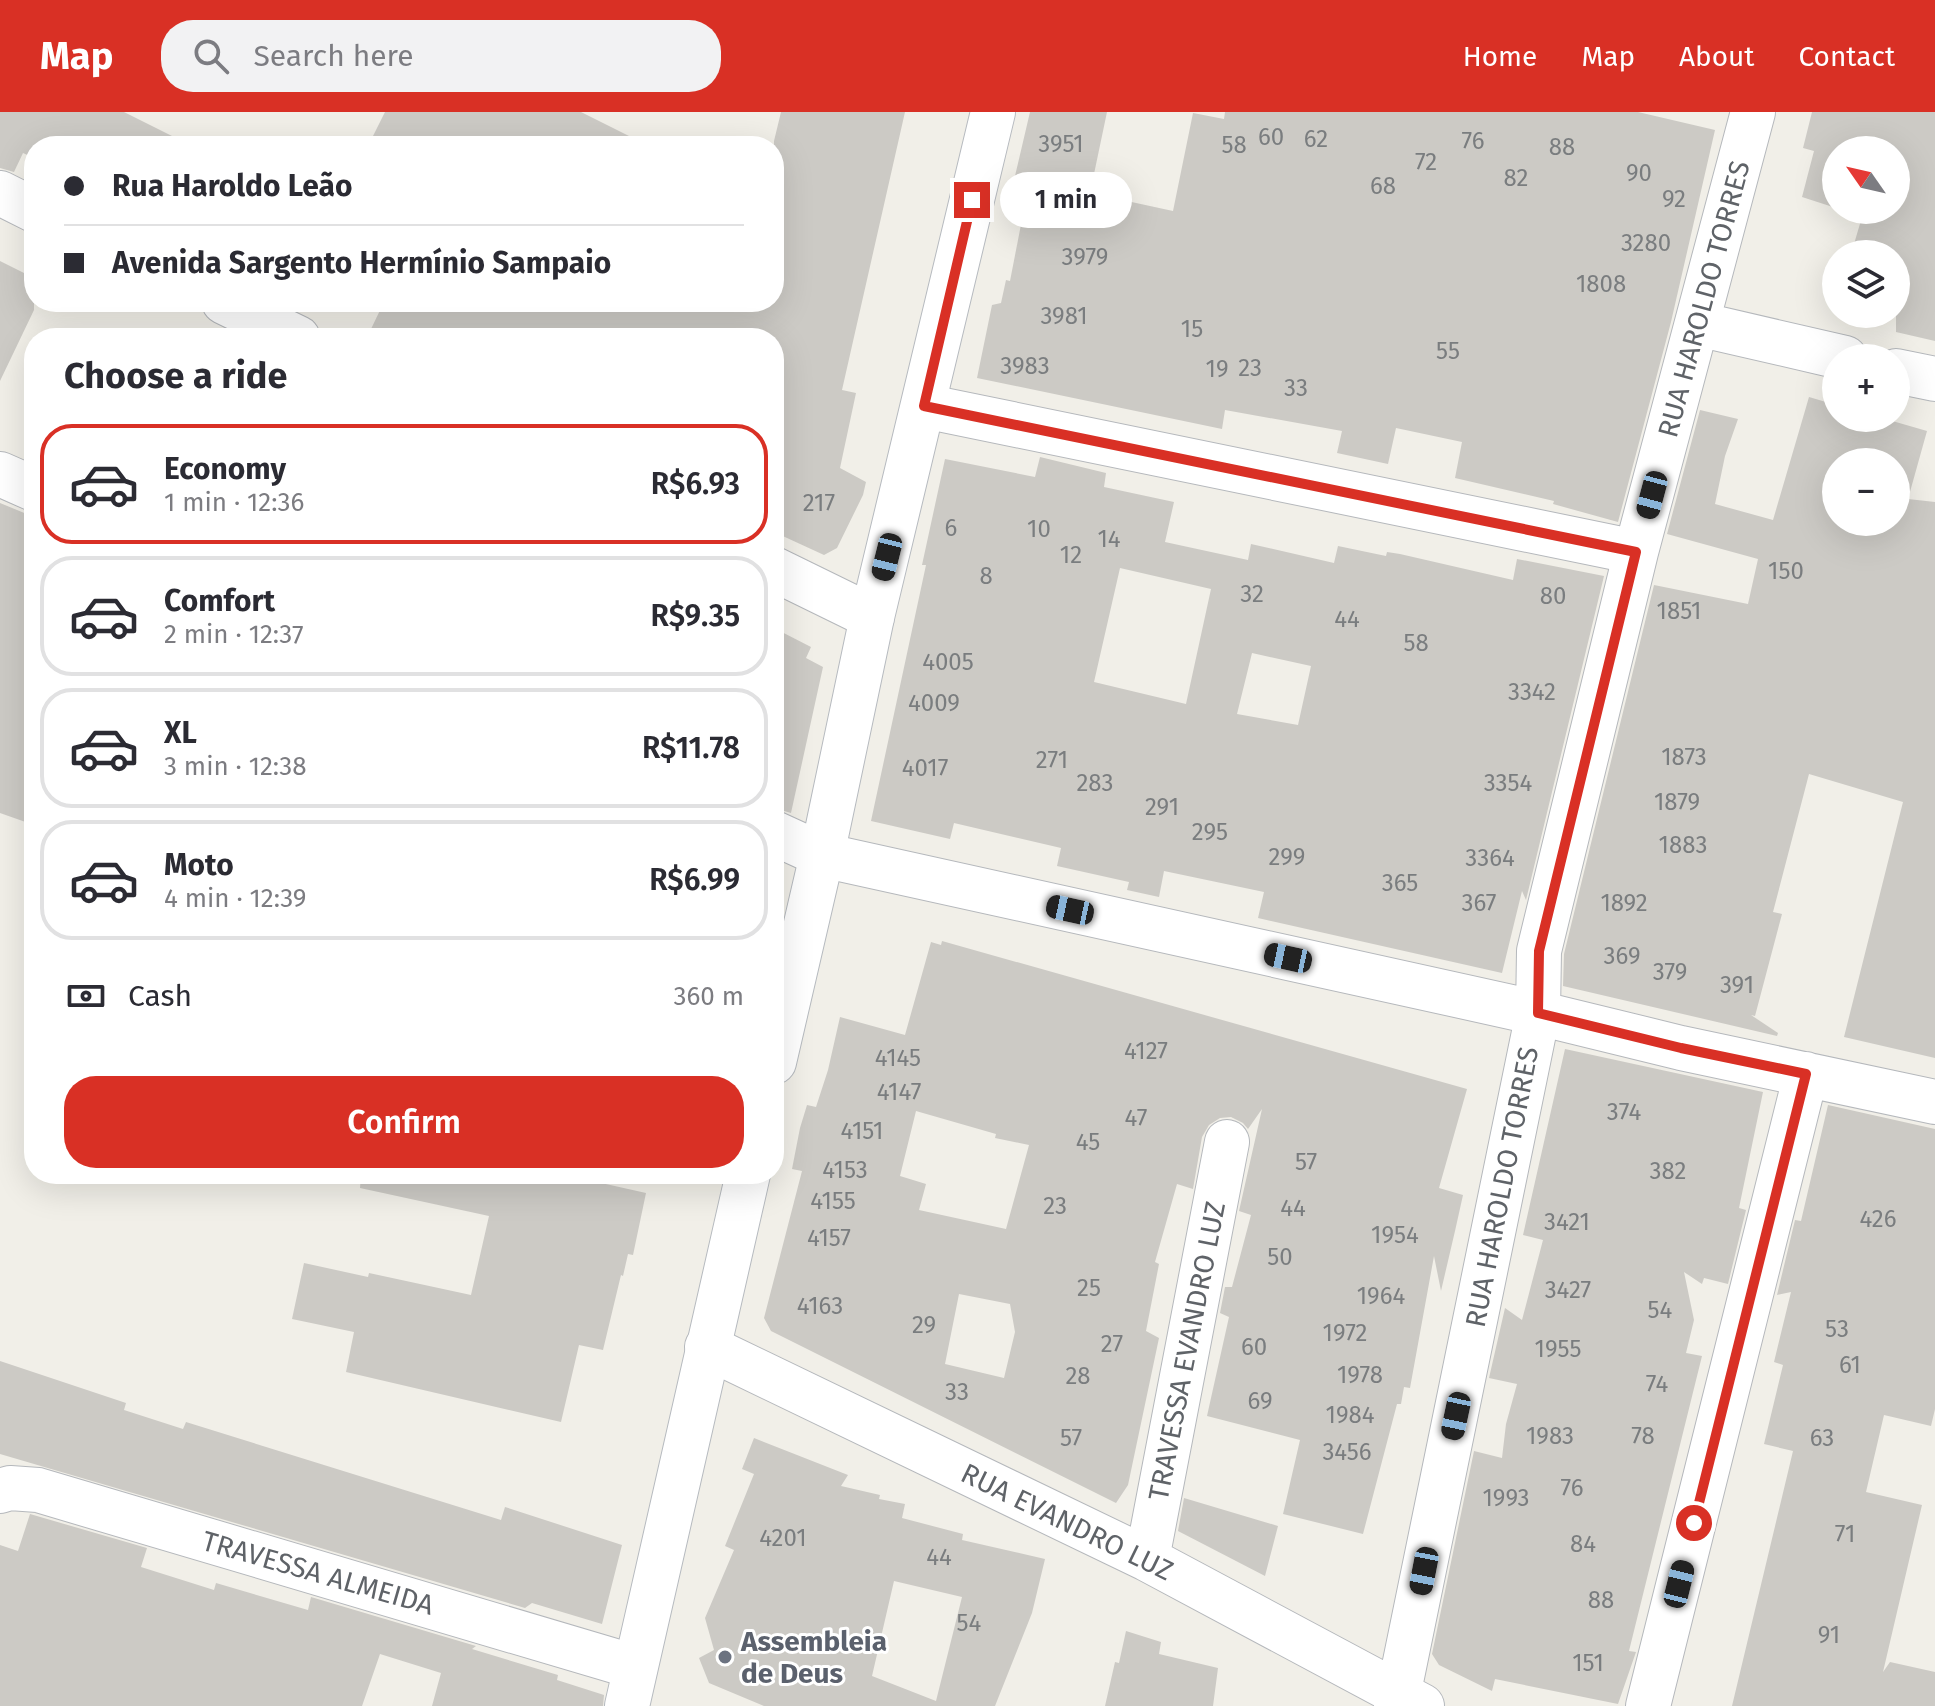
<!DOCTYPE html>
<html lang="en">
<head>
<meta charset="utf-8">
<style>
  body { margin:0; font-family:"Fira Sans",sans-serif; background:#f2f2f3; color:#2b2b33; height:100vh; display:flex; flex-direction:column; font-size:30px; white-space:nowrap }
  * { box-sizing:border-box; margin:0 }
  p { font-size:26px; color:#7c7c81 }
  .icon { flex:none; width:44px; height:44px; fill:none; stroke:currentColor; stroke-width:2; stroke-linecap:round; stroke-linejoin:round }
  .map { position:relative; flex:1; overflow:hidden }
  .drawer { position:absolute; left:24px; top:216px; width:760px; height:856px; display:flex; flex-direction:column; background:#fff; border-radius:32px; box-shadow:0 8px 32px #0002 }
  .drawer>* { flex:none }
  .banner { position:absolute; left:24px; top:24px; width:760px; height:176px; border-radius:32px; box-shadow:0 8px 32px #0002; display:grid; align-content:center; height:176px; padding:0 40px; background:#fff }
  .needle { width:52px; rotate:304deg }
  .controls { position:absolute; left:1822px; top:24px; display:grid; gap:16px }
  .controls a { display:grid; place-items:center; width:88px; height:88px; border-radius:50%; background:#fff; box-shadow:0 8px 32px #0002; font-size:40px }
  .end { position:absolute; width:36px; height:36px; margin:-18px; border:10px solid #d93025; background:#fff; box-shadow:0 0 0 4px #fff }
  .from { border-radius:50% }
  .bubble { position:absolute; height:56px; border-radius:28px; background:#fff; box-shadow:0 8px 32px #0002; font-size:26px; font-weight:600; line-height:56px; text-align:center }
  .car { position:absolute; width:24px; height:48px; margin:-24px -12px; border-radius:10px; box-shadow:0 0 6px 2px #0007; background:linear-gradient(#222 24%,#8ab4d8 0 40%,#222 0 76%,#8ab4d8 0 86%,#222 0) }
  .banner b { display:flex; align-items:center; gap:28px; height:76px; font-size:30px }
  .banner b+b { border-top:2px solid #e1e1e2 }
  .banner i { width:20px; height:20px; background:#2b2b33 }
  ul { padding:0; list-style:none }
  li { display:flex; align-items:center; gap:24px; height:120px; margin:0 16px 12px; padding:0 24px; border:4px solid #e1e1e2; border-radius:32px }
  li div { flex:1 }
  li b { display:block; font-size:30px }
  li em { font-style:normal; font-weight:600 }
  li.current { border-color:#d93025 }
  li>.icon { width:72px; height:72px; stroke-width:1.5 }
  h2 { padding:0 40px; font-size:36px; line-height:96px }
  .pay { display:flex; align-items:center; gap:20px; height:88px; padding:0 40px; font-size:30px }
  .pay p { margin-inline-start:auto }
  .primary-button { display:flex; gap:16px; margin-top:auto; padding:16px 40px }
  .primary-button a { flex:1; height:92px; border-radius:32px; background:#d93025; color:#fff; font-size:32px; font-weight:600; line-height:92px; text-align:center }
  header { display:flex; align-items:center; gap:48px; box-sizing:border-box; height:112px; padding:0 40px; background:#d93025; color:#fff }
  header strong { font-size:38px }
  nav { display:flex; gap:44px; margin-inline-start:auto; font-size:28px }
  .search { width:560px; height:72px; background:#f2f2f3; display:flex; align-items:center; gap:20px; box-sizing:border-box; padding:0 28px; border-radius:32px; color:#7c7c81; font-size:30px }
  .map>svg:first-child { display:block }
  .building { fill:#cccac5; fill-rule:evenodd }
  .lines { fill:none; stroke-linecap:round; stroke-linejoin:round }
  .minor-casing { stroke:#b5b8bc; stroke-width:46 }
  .secondary-casing { stroke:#b6babf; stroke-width:46 }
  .minor { stroke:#fff; stroke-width:44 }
  .secondary { stroke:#fff; stroke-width:44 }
  .route { stroke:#d93025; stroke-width:10 }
  .worship-dot { fill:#6b7280; stroke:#fff; stroke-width:3 }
  .labels { text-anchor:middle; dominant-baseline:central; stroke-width:6; stroke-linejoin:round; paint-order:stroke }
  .number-label { font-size:24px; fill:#7a7d7f }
  .street-label { font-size:28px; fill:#5f6368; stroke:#fff }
  .worship-label { font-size:28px; font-weight:bold; fill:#5b616d; stroke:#fff; text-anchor:start }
</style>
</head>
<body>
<header>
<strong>Map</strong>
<div class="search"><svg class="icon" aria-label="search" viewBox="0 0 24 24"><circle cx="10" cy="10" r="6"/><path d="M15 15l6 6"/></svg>Search here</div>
<nav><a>Home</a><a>Map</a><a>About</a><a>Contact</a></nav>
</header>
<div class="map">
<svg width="1935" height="1594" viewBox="0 0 1935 1594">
  <rect width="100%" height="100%" fill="#f1efe8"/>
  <path class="building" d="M0,0H124L192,34H34V46L23,41L14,60L0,56Z
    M385,0H581L649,34H368Z
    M781,0H905L842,278L856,281L840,356L866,370L863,383L837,436L824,443L774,420V226H391L371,217L384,190H774V29Z
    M1030,0H1107L1090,81L1173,99L1193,1L1224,7L1225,0H1638L1715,18L1671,210L1618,410L1553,392L1554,389L1455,366L1462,330L1396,316L1388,352L1337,341L1342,319L1225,298L1222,317L977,266L992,193L1001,191L1006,168L1010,169L1024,97L1019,96L1025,66L1015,64Z
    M1812,0H1935V229L1896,220V142H1851L1862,105L1842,98H1896V38H1836V96L1802,85L1814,39L1803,36Z
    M0,149L34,166V198L0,269Z
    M1809,285L1836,293V306H1882L1927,319L1908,387L1935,390V946L1844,925L1903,690L1809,662L1773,800L1782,802L1755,904L1751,903L1778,921L1777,924L1563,874L1564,842L1654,473L1748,492L1758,447L1667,422L1700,298L1738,307L1725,344L1715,392L1773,408ZM1836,350H1896V410H1836Z
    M1040,345L1106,361L1104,375L1174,390L1165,430L1248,448L1251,432L1334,451L1338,434L1386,444L1387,440L1400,442L1513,468L1517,447L1604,464L1526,788L1522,779L1502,861L1258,806L1264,780L1164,759L1159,785L1127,778L1129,770L1057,754L1061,736L954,711L950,727L871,709L926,453H922L945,347L1035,365ZM1120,456L1211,477L1186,592L1094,570ZM1252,541L1311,554L1298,613L1237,602Z
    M0,391L34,405V713L0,701Z
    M774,516L811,535L806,546L823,555L791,701L774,696Z
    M942,829L1467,977L1439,1076L1463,1083L1455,1119L1441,1179L1434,1144L1410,1276L1404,1275L1401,1292H1397L1363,1422L1283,1402L1300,1328L1207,1304L1229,1205L1220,1201L1225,1175H1232L1251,1103L1239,1099L1262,997L1248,1017L1243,1011L1231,1005L1220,1006L1209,1013L1202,1025L1193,1077L1177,1072L1155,1150L1159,1152L1146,1219L1159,1226L1128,1373L1116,1391L771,1219L764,1206L802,1059L792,1057L800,1016L807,993L816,995L828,958L840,905L905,923L931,830L941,833ZM916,999L996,1022L995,1026L1029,1033L1006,1117L919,1098L926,1072L900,1064ZM959,1182L1010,1192L1015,1220L1004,1266L945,1252Z
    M1565,937L1763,980L1739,1096L1746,1098L1728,1172L1704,1166L1702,1172L1684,1160L1694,1208L1686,1241L1702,1244L1629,1539L1636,1540L1618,1592L1495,1567L1492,1579L1439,1553L1432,1542L1474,1339L1502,1346L1506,1312L1517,1272L1489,1266L1505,1196L1522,1208L1543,1128L1523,1123Z
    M1828,993L1935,1017V1297L1931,1314L1884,1303L1866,1380L1922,1393L1883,1560L1890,1550L1935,1560V1594H1732L1793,1339L1764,1332L1783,1253L1774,1250L1791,1180L1777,1183L1795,1108L1801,1109Z
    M361,1062H580L579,1066L646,1081L633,1143L628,1142L623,1164L621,1163L603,1238L579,1233L561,1310L346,1260L354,1220L292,1207L304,1151L368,1165L369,1161L471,1183L489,1104L360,1076Z
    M0,1249L126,1291L124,1298L183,1317L186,1310L501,1408L505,1395L622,1433L602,1512L532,1491L525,1496L0,1342Z
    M754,1326L848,1363L841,1374L880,1383L879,1387L905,1392L902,1406L963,1422L962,1428L1045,1447L1032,1501L995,1594H764L709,1571L699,1546L714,1538L705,1506L734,1438L725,1434L754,1362L742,1357ZM894,1469L962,1485L936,1589L872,1564Z
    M1184,1386L1278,1414L1265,1464L1178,1419Z
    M30,1402L147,1436L141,1455L214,1478L216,1471L308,1498L311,1485L476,1534L472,1537L558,1563L557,1568L604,1583L603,1594H432L441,1561L380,1542L362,1594H0V1433L18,1439Z
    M1126,1519L1161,1530L1159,1542L1218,1556L1213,1594H1105L1115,1550L1119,1551Z"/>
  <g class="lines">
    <g class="minor-casing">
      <path id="minor" d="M0,81L34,98
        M224,190L298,226
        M1698,212L1845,246
        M1896,259L1935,267
        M924,294L1636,440
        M0,362L34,377
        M774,457L872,505
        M774,721L822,743L1538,901L1681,936L1935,990
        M707,1235L1147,1447L1422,1594
        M0,1379L10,1376L38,1378L635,1555
        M1147,1447L1227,1030
        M1396,1594L1538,901L1539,839L1636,440L1753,0
        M1648,1594L1806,962"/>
    </g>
    <g class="secondary-casing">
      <path id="secondary" d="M774,950L822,743L872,505L993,0
        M627,1594L748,1062"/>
    </g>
    <use href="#minor" class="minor"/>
    <use href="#secondary" class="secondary"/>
  </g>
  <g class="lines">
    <path class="route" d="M972,88L924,294L1636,440L1539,839L1538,901L1681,936L1806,962L1694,1411"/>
  </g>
  <circle class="worship-dot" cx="725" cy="1545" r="8"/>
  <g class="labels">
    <g class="number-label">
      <text x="1271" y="25">60</text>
      <text x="1316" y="27">62</text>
      <text x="1473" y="29">76</text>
      <text x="1061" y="32">3951</text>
      <text x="1234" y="33">58</text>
      <text x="1562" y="35">88</text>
      <text x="1426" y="50">72</text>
      <text x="1639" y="61">90</text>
      <text x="1516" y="66">82</text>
      <text x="1383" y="74">68</text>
      <text x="1674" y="87">92</text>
      <text x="1646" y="131">3280</text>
      <text x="1085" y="145">3979</text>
      <text x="1601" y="172">1808</text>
      <text x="1064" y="204">3981</text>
      <text x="1192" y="217">15</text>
      <text x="1448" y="239">55</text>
      <text x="1025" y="254">3983</text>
      <text x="1250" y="256">23</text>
      <text x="1217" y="257">19</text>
      <text x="1296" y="276">33</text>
      <text x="819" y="391">217</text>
      <text x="951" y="416">6</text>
      <text x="1039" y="417">10</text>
      <text x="1109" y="427">14</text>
      <text x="1071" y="443">12</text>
      <text x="1786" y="459">150</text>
      <text x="986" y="464">8</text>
      <text x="1252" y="482">32</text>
      <text x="1553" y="484">80</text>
      <text x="1679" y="499">1851</text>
      <text x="1347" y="507">44</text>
      <text x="1416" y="531">58</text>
      <text x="948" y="550">4005</text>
      <text x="1532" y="580">3342</text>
      <text x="934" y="591">4009</text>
      <text x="1684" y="645">1873</text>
      <text x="1052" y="648">271</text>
      <text x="925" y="656">4017</text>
      <text x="1095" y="671">283</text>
      <text x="1508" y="671">3354</text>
      <text x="1677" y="690">1879</text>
      <text x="1162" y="695">291</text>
      <text x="1210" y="720">295</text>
      <text x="1683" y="733">1883</text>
      <text x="1287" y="745">299</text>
      <text x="1490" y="746">3364</text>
      <text x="1400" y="771">365</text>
      <text x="1479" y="791">367</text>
      <text x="1624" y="791">1892</text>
      <text x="1622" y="844">369</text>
      <text x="1670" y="860">379</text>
      <text x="1737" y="873">391</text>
      <text x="1146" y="939">4127</text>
      <text x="898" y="946">4145</text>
      <text x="899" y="980">4147</text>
      <text x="1624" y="1000">374</text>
      <text x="1136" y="1006">47</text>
      <text x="862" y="1019">4151</text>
      <text x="1088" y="1030">45</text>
      <text x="1306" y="1050">57</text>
      <text x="845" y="1058">4153</text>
      <text x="1668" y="1059">382</text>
      <text x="833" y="1089">4155</text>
      <text x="1055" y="1094">23</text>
      <text x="1293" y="1096">44</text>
      <text x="1878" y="1107">426</text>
      <text x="1567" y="1110">3421</text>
      <text x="1395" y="1123">1954</text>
      <text x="829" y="1126">4157</text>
      <text x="1280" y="1145">50</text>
      <text x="1089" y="1176">25</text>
      <text x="1568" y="1178">3427</text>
      <text x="1381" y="1184">1964</text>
      <text x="820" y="1194">4163</text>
      <text x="1660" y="1198">54</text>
      <text x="924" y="1213">29</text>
      <text x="1837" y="1217">53</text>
      <text x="1345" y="1221">1972</text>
      <text x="1112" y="1232">27</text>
      <text x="1254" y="1235">60</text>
      <text x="1558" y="1237">1955</text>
      <text x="1850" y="1253">61</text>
      <text x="1360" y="1263">1978</text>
      <text x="1078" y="1264">28</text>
      <text x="1657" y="1272">74</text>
      <text x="957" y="1280">33</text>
      <text x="1260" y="1289">69</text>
      <text x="1350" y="1303">1984</text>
      <text x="1550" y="1324">1983</text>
      <text x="1643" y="1324">78</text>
      <text x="1071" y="1326">57</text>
      <text x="1822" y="1326">63</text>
      <text x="1347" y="1340">3456</text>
      <text x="1572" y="1376">76</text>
      <text x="1506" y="1386">1993</text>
      <text x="1845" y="1422">71</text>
      <text x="783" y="1426">4201</text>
      <text x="1583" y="1432">84</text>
      <text x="939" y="1445">44</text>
      <text x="1601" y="1488">88</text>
      <text x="969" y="1511">54</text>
      <text x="1829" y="1523">91</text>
      <text x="1588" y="1551">151</text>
    </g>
    <g class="street-label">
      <text transform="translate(1704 187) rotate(-75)">RUA HAROLDO TORRES</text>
      <text transform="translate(1502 1075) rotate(-79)">RUA HAROLDO TORRES</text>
      <text transform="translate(1187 1239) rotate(-79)">TRAVESSA EVANDRO LUZ</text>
      <text transform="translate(1067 1410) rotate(26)">RUA EVANDRO LUZ</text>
      <text transform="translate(318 1461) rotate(16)">TRAVESSA ALMEIDA</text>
    </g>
    <g class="worship-label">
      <text x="741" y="1529">Assembleia<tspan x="741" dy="32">de Deus</tspan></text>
    </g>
  </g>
</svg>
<div class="controls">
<a><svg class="needle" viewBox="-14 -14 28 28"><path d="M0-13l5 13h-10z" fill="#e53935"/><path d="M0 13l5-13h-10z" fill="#7c7c81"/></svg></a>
<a><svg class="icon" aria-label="layers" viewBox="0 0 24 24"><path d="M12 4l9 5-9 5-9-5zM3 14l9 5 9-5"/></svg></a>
<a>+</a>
<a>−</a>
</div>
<i class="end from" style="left:1694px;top:1411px"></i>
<i class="end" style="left:972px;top:88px"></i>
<div class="bubble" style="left:1000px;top:60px;width:132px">1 min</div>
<i class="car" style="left:1652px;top:383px;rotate:195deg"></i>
<i class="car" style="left:887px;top:445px;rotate:194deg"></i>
<i class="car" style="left:1070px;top:798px;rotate:282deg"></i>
<i class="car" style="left:1288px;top:846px;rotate:282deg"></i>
<i class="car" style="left:1456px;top:1304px;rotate:192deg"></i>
<i class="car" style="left:1424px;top:1459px;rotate:191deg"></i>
<i class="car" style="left:1679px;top:1472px;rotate:14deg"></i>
<div class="banner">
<b><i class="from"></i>Rua Haroldo Leão</b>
<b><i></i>Avenida Sargento Hermínio Sampaio</b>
</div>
<section class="drawer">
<h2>Choose a ride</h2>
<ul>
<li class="current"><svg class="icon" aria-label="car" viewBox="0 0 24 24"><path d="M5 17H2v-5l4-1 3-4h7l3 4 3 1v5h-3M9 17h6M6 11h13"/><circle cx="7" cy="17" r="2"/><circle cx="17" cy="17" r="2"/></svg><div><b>Economy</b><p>1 min · 12:36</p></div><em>R$6.93</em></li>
<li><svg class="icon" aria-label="car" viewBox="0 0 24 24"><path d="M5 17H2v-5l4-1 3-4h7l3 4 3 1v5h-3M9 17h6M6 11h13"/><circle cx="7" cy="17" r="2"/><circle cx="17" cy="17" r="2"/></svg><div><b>Comfort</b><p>2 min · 12:37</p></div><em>R$9.35</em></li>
<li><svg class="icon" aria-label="car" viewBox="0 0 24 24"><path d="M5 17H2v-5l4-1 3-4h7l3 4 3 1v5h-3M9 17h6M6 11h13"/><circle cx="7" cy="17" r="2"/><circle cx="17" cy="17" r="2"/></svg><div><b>XL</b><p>3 min · 12:38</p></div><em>R$11.78</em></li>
<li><svg class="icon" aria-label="car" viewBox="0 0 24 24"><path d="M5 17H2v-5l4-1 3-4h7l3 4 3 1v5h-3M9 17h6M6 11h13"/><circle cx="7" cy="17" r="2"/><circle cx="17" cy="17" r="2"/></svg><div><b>Moto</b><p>4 min · 12:39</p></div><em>R$6.99</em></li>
</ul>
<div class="pay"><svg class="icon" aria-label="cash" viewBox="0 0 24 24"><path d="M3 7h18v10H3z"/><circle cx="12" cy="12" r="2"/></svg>Cash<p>360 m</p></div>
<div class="primary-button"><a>Confirm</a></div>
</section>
</div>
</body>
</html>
